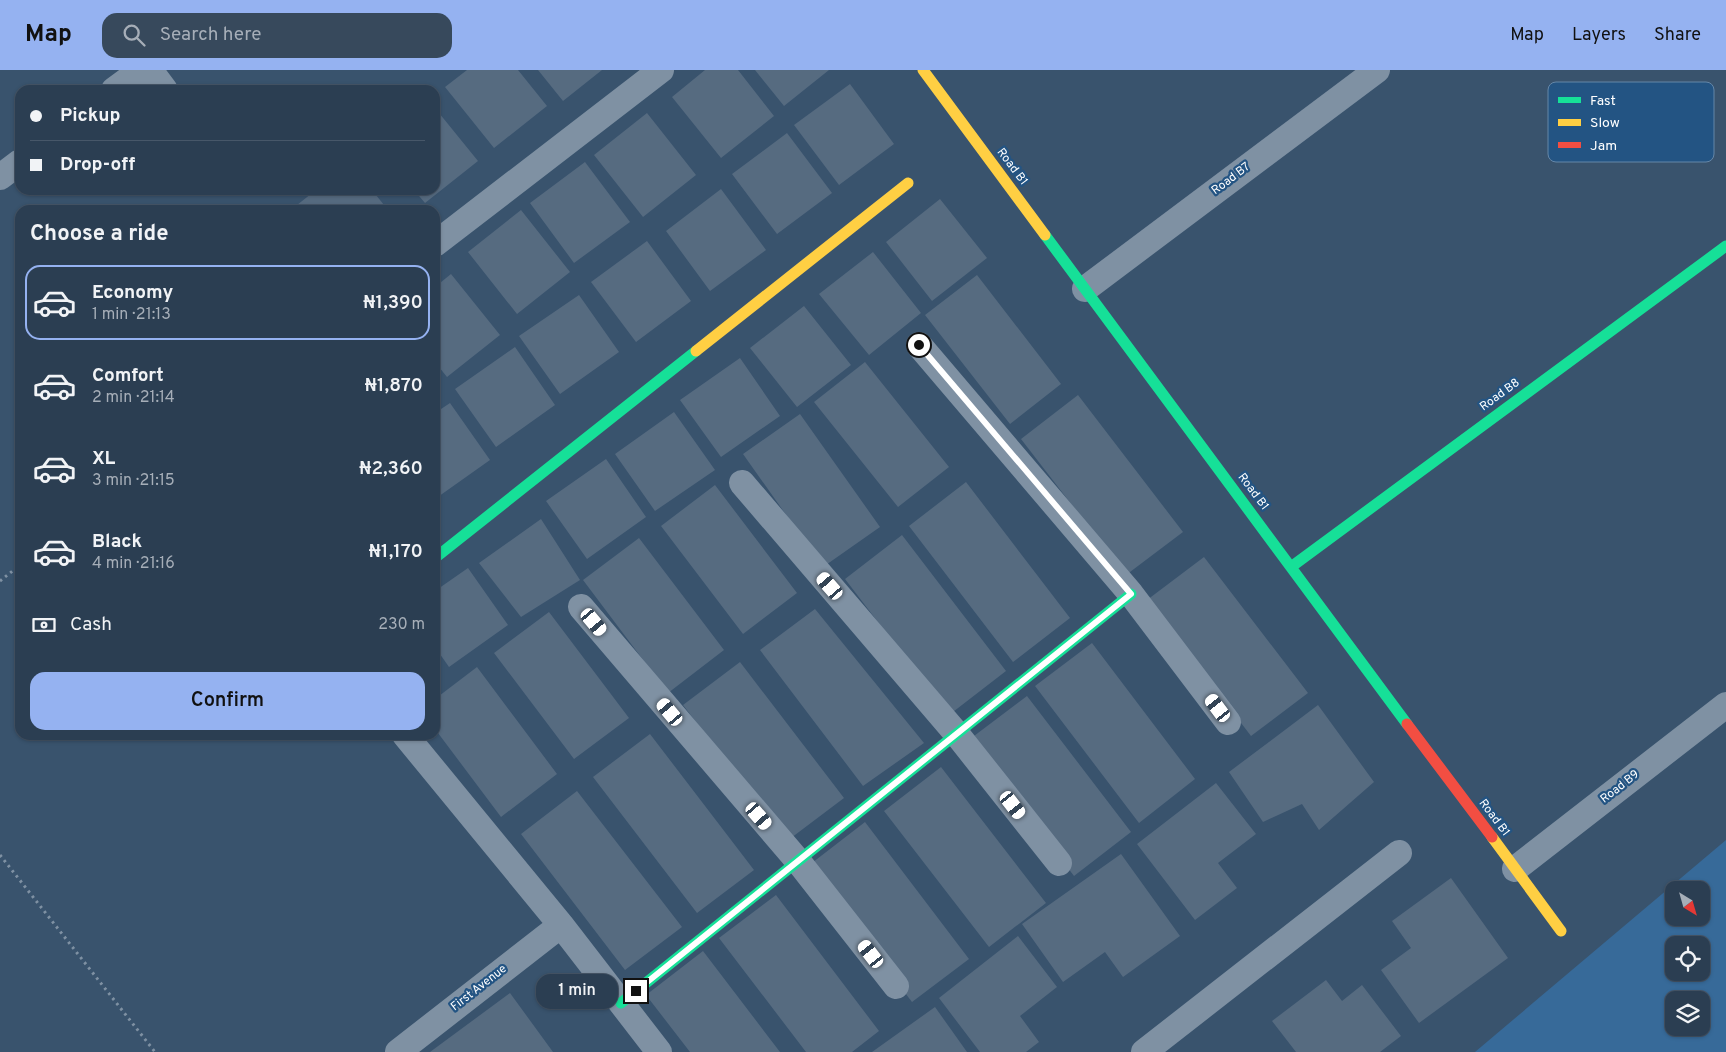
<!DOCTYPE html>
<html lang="en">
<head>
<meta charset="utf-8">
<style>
  body { margin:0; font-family:Overpass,sans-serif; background:#37495c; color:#f1f3f6; height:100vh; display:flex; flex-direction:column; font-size:19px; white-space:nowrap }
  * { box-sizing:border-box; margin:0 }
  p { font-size:16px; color:#a6aeb8 }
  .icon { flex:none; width:28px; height:28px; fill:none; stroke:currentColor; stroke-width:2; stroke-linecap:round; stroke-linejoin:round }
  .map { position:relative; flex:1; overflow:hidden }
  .drawer { position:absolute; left:15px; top:135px; width:425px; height:535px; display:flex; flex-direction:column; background:#2b3e52; border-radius:15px; box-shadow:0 1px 4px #0004,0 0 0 1px #475769 }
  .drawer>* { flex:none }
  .top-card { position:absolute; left:15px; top:15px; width:425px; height:110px; border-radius:15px; box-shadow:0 1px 4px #0004,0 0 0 1px #475769; display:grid; align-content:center; height:110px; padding:0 15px; background:#2b3e52 }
  .needle { width:32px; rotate:143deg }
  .tools { position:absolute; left:1665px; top:811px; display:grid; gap:10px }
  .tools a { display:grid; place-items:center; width:45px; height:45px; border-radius:10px; background:#2b3e52; box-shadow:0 1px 4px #0004,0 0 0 1px #475769; font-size:25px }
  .end { position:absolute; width:22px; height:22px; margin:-11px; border:6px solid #fff; background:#111; box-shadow:0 0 0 2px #111 }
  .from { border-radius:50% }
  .bubble { position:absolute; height:35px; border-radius:15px; background:#2b3e52; box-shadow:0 1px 4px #0004,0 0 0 1px #475769; font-size:16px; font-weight:600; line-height:35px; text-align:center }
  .car { position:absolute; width:15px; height:30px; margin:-15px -8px; border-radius:6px; box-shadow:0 0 4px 1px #0007; background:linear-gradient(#fff 24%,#345 0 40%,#fff 0 76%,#345 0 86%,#fff 0) }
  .top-card b { display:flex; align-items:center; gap:18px; height:48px; font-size:19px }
  .top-card b+b { border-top:1px solid #475769 }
  .top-card i { width:12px; height:12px; background:#f1f3f6 }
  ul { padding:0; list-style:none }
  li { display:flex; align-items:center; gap:15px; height:75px; margin:0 10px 8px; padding:0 5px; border:2px solid transparent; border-radius:15px }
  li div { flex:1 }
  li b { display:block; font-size:19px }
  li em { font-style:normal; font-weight:600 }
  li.on { border-color:#95b2f1 }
  li>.icon { width:45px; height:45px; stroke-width:1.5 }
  h2 { padding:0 15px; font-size:22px; line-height:60px }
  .pay { display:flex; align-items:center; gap:12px; height:55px; padding:0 15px; font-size:19px }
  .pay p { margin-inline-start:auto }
  .primary-button { display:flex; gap:10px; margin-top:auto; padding:10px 15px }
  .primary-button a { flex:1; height:58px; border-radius:15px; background:#95b2f1; color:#111; font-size:20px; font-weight:600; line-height:58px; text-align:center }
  header { display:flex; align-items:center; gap:30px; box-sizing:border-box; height:70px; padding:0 25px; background:#95b2f1; color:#111 }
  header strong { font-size:24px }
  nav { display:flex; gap:28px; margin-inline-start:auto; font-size:18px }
  .search { width:350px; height:45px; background:#37495c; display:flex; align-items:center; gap:12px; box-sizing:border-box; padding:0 18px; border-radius:15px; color:#a6aeb8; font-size:19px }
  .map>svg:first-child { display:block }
  .green { fill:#376a99; fill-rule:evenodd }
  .building { fill:#566b80 }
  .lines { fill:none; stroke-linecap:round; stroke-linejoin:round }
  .path { stroke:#7f91a3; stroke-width:3; stroke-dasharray:2.5 4; stroke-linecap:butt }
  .street { stroke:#7f91a3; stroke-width:26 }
  .fast { stroke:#16e098; stroke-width:11 }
  .slow { stroke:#ffcf43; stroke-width:11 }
  .jam { stroke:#f24e42; stroke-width:11 }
  .route { stroke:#fff; stroke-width:6 }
  .labels { text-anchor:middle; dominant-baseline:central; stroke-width:4.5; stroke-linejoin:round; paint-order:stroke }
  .street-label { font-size:12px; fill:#fff; stroke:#235483 }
  .key { fill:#235483; stroke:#6587a8; stroke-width:1 }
  .key-label { font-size:14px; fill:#fff }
</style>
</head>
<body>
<header>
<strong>Map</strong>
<div class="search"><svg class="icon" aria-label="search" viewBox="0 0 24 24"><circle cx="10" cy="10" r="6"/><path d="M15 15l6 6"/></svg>Search here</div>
<nav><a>Map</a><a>Layers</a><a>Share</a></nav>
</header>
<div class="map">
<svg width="1726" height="982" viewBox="0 0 1726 982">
  <rect width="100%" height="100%" fill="#39536d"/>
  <path class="green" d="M1726,770V982H1475ZM1674,820H1701V848H1674ZM1674,875H1701V902H1674ZM1674,930H1701V958H1674Z"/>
  <path class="building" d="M467,0H518L547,36L494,78L445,17Z
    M538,0H602L563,31Z
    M705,0H738L774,46L721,88L672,27Z
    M755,0H829L784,36Z
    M850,14L894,74L839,115L794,55Z
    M435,38L478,91L425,133L414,120H435Z
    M647,43L696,105L643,147L594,85Z
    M787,63L832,123L777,164L732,104Z
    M585,92L630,152L574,193L530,133Z
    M721,119L766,180L710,221L666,161Z
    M316,120H372L388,140H301L297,135Z
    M940,129L987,188L932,231L886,172Z
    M521,140L570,202L517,244L468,182Z
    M647,171L691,231L636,272L591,212Z
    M873,182L921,243L869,285L819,224Z
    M451,204L500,265L447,307L435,292V217Z
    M977,205L1061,314L1010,354L925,245Z
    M579,225L619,282L560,324L519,266Z
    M804,236L851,295L797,337L750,278Z
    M515,277L555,335L496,377L455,319Z
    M740,288L780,346L721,387L680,330Z
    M865,292L949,397L898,437L814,332Z
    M1078,325L1183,462L1126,505L1021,369Z
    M450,333L490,390L435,429V343Z
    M674,342L715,400L655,441L615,384Z
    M800,344L880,457L823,497L743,384Z
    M606,389L646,447L587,489L546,431Z
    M966,412L1070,548L1013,592L909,456Z
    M715,415L797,523L743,564L661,456Z
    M541,449L580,510L521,547L479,493Z
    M902,465L1006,601L949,645L845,509Z
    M639,468L724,580L668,623L583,510Z
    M1204,487L1308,623L1251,666L1147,530Z
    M468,498L508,555L449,597L435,577V521Z
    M815,539L924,673L863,716L760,580Z
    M549,542L629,648L574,689L494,583Z
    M1092,573L1195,709L1139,753L1035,616Z
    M740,592L844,728L787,771L683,635Z
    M477,597L557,704L501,747L435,659V629Z
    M1027,626L1131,762L1074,806L970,669Z
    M1318,635L1374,712L1319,760L1302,734L1263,752L1229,702Z
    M650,664L754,800L697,843L593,707Z
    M941,697L1046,833L989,877L884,741Z
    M1216,713L1256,764L1218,793L1237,818L1195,850L1137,774Z
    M577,721L682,857L625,900L521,764Z
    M865,752L969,889L912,932L808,796Z
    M1121,784L1180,866L1123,907L1105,882L1063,912L1022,854Z
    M1451,808L1508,888L1419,953L1381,900L1411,878L1392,851Z
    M776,825L879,961L852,982H806L719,868Z
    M1018,866L1057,917L1020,946L1039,972L1026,982H980L939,928Z
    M703,881L780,982H690L646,925Z
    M1326,910L1342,931L1362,915L1401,966L1380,982H1296L1272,951Z
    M510,923L553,982H430Z
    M935,937L967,982H872Z"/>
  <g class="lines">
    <path class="path" d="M0,511L20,495
      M0,785L155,982"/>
    <path class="street" d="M150,0L165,20
      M114,20L141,0
      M0,107L20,92
      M435,174L661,0
      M1085,219L1377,0
      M919,275L1131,524L1228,652
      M742,413L956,663L1059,793
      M581,537L798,791L896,916
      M405,665L561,855L659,982
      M1515,799L1726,635
      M398,982L561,855
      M1144,982L1399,783"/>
    <path class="fast" d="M1045,165L1407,654
      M435,488L696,281
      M1291,497L1726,176
      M621,933L1131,524"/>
    <path class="slow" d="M923,0L1045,165
      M696,281L908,113
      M1492,767L1561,861"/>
    <path class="jam" d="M1407,654L1492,767"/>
  </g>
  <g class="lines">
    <path class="route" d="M636,921L1131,524L919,275"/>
  </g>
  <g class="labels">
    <g class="street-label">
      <text transform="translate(1012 97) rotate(53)">Road B1</text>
      <text transform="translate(1231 109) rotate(-37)">Road B7</text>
      <text transform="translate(1500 325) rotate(-36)">Road B8</text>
      <text transform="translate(1253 422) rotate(53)">Road B1</text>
      <text transform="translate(1620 717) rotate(-38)">Road B9</text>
      <text transform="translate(1494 748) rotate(53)">Road B1</text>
      <text transform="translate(479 918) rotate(-38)">First Avenue</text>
    </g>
  </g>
  <rect x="1548" y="12" width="166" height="80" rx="8" class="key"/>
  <rect x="1558" y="27" width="23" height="6" fill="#16e098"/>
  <rect x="1558" y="49" width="23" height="7" fill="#ffcf43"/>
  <rect x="1558" y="72" width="23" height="6" fill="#f24e42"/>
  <g class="key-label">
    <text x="1590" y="35">Fast</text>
    <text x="1590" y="57">Slow</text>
    <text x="1590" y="80">Jam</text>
  </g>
</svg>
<div class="tools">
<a><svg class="needle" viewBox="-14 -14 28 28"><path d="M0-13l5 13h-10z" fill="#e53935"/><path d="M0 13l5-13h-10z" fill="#a6aeb8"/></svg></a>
<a><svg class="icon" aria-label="locate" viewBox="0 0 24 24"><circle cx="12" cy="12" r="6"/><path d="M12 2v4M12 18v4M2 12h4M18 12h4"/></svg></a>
<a><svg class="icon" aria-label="layers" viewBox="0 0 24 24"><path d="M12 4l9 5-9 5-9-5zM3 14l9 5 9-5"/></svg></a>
</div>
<i class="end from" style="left:919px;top:275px"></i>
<i class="end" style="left:636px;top:921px"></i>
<div class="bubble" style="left:536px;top:904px;width:82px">1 min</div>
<i class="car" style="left:830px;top:516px;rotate:319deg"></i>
<i class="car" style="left:594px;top:552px;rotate:140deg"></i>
<i class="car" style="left:1218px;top:638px;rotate:323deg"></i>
<i class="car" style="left:670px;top:642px;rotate:320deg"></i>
<i class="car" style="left:1013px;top:735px;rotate:142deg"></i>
<i class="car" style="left:759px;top:746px;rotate:139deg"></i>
<i class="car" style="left:871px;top:884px;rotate:322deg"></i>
<div class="top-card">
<b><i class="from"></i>Pickup</b>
<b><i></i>Drop-off</b>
</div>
<section class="drawer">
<h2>Choose a ride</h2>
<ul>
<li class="on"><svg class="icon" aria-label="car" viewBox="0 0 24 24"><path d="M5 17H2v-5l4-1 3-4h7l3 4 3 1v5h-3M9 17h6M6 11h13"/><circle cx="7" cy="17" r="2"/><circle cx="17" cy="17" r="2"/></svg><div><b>Economy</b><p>1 min · 21:13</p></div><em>₦1,390</em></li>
<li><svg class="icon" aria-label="car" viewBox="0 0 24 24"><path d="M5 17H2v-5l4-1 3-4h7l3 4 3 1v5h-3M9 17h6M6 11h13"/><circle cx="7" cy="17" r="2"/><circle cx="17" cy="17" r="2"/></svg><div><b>Comfort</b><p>2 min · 21:14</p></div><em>₦1,870</em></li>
<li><svg class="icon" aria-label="car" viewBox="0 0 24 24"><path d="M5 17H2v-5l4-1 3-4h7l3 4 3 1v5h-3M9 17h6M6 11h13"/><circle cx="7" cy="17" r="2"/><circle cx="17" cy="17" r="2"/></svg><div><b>XL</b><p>3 min · 21:15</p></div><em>₦2,360</em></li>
<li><svg class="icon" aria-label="car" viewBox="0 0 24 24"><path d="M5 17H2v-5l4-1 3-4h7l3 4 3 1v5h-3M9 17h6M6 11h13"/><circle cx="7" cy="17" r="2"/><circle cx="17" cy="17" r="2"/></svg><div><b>Black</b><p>4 min · 21:16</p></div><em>₦1,170</em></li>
</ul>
<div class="pay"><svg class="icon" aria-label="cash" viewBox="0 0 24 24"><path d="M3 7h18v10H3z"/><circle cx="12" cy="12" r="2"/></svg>Cash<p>230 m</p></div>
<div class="primary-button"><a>Confirm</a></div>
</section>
</div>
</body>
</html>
